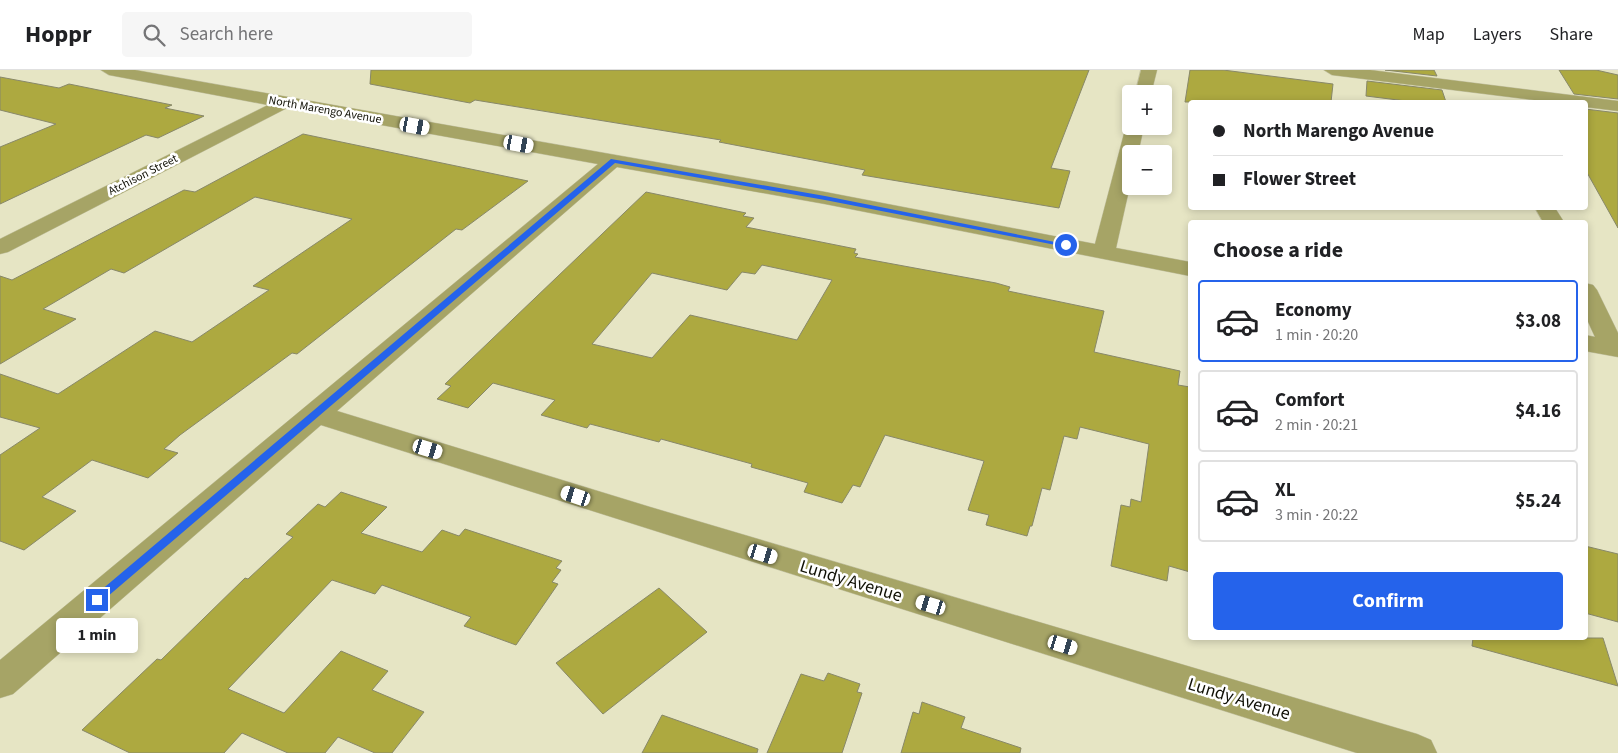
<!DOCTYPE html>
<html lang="en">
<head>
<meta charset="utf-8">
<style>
  body { margin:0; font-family:"Source Sans 3",sans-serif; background:#f6f6f6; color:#202124; height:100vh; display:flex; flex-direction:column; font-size:19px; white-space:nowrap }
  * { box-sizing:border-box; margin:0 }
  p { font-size:16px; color:#757577 }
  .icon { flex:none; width:28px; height:28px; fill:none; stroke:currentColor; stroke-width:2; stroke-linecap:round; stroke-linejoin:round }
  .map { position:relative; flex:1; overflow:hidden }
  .sheet { position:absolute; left:1188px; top:150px; width:400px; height:420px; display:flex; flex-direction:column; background:#fff; border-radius:5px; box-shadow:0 2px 8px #0003 }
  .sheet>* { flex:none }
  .top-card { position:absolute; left:1188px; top:30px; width:400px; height:110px; border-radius:5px; box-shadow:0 2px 8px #0003; display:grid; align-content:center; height:110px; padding:0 25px; background:#fff }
  .tools { position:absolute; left:1122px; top:15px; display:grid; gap:10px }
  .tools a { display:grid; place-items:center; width:50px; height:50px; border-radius:5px; background:#fff; box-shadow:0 2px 8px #0003; font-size:25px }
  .end { position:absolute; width:22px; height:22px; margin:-11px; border:6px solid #2563eb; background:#fff; box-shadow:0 0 0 2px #fff }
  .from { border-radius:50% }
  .bubble { position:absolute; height:35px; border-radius:5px; background:#fff; box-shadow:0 2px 8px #0003; font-size:16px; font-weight:700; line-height:35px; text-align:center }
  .car { position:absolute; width:15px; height:30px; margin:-15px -8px; border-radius:6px; box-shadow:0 0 4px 1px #0007; background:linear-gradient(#fff 24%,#345 0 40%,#fff 0 76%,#345 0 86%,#fff 0) }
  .top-card b { display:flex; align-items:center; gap:18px; height:48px; font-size:19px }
  .top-card b+b { border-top:1px solid #e0e0e0 }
  .top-card i { width:12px; height:12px; background:#202124 }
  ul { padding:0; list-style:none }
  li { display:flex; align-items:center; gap:15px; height:82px; margin:0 10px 8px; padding:0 15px; border:2px solid #e0e0e0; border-radius:5px }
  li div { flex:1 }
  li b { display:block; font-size:19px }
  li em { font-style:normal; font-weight:700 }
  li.active { border-color:#2563eb }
  li>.icon { width:45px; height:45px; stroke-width:1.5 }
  h2 { padding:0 25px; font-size:22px; line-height:60px }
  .primary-button { display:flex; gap:10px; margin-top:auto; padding:10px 25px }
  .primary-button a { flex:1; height:58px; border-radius:5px; background:#2563eb; color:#fff; font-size:20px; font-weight:700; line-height:58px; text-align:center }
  header { display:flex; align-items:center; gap:30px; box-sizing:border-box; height:70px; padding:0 25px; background:#fff; border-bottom:1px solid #e0e0e0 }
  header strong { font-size:24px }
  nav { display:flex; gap:28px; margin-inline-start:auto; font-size:18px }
  .search { width:350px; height:45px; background:#f6f6f6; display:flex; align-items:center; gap:12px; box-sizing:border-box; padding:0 18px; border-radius:5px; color:#757577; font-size:19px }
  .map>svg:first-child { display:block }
  .building { fill:#ada940; stroke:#888869; fill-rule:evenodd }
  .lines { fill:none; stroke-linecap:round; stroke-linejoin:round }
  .minor-casing { stroke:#c4c3a5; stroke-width:1 }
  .minor { fill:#a6a466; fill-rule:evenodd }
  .route { fill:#2563eb }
  .labels { text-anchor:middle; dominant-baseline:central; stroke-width:5; stroke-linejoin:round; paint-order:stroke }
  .far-street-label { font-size:12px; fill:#101005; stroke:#fff }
  .near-street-label { font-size:18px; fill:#101005; stroke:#fff }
</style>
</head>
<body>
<header>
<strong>Hoppr</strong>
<div class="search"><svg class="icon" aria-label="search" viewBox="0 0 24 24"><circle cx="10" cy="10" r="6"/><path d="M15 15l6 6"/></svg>Search here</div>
<nav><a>Map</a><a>Layers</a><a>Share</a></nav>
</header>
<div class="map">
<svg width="1618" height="683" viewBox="0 0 1618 683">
  <rect width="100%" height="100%" fill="#e6e5c4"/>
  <path class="building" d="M371,0H1089L1051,98L1070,101L1059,138L862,105L865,100L719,72L721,70L475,30L470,33L370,14Z
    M1190,0H1223L1333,14L1331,32H1185Z
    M1385,0H1434L1437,6Z
    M1559,0H1596L1618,5V29L1574,24Z
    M0,7L59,18L69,14L172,35L165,38L204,46L158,68L146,65L0,134V77L56,54L0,40Z
    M1367,11L1442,20L1446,32H1414L1366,26Z
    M1585,39L1618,43V158L1585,99Z
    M303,64L528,111L462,160L456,159L297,284L292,283L180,365L164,379L178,383L148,408L92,390L42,427L76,441L24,480L0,471V385L40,358L0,347V304L58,324L155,261L192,272L269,220L253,216L352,149L255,127L124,203L111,199L43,239L76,249L0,294V206L12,210L184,120L195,122Z
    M646,122L746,143L743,146L754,148L746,157L856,179L854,183L858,184L855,187L996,213L1010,217L1008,221L1104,241L1094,282L1180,301L1178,315L1190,317V502L1169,496L1167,511L1111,496L1121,435L1130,437L1131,429L1141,432L1149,374L1080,357L1077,369L1064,366L1050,420L1042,418L1032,456H1030L1027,466L986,455L989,445L968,440L984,391L885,365L860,417L853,415L842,433L804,422L808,413L751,397L752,394L661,369L659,372L590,354L587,358L541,345L555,330L493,313L468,338L437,329L451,316L445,314ZM762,195L832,210L797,270L690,245L652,288L592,274L652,203L727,220L742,202L755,204Z
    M341,422L387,437L361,463L422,482L442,460L459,466L465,459L562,491L556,498L561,500L552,512L558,514L516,575L464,556L471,547L382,515L375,524L332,510L228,619L284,643L341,581L388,601L372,620L424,642L392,683H375L338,667L325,683H288L242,663L224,683H130L82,660L157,589L161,590L245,508L248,509L293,467L286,464L318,434L325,437Z
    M1585,476L1618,484V552L1585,543Z
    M659,518L707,562L603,644L556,593Z
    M1473,568H1603L1618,616L1472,576Z
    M828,603L860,614L857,622L862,623L842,683H767L801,604L824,611Z
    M922,632L965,647L961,658L1021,678L1020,683H901L913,642L919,644Z
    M662,645L758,679L757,683H642Z"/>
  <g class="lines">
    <g class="minor-casing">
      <path id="minor" d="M101,0H135L825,122L1095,174L1126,56L1131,52V56H1144L1138,84H1131V111L1116,178L1190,192V206L825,134L617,97L337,341L650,437L1417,664L1431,670L1437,683H1357L321,355L13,624L0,628V590L598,94L287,38L8,182L0,184V169L268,35L109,5Z
        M1141,0H1157L1151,24H1135Z
        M1324,0H1370L1618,31V41L1585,37V32H1550L1332,5Z
        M1535,138H1555L1564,152H1543Z
        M1585,213L1593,215L1597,220L1618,263V287L1585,281V265L1595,267L1585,245Z"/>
    </g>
    <use href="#minor" class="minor"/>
  </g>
  <path class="route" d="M611,89L825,126L1070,175L1066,177L825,130L615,93L100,533H93V527Z"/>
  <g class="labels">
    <g class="far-street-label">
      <text transform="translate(325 40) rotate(10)">North Marengo Avenue</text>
      <text transform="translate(143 105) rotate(-27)">Atchison Street</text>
    </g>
    <g class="near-street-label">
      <text transform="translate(851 511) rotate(17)">Lundy Avenue</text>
      <text transform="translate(1239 629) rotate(17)">Lundy Avenue</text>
    </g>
  </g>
</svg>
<div class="tools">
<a>+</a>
<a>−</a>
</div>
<i class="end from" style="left:1066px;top:175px"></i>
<i class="end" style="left:97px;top:530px"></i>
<div class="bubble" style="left:56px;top:548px;width:82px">1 min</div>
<i class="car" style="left:415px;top:56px;rotate:100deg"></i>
<i class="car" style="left:519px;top:74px;rotate:100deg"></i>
<i class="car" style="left:428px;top:379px;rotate:107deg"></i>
<i class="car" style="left:576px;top:426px;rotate:288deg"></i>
<i class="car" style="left:763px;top:484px;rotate:107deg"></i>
<i class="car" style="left:931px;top:535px;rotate:287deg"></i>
<i class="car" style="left:1063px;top:575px;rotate:107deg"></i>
<div class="top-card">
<b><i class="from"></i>North Marengo Avenue</b>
<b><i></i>Flower Street</b>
</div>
<section class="sheet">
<h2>Choose a ride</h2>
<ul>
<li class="active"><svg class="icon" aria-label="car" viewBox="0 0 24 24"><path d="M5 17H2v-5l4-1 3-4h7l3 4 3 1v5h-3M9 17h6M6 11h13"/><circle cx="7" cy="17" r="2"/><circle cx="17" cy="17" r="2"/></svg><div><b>Economy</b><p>1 min · 20:20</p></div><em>$3.08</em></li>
<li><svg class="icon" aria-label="car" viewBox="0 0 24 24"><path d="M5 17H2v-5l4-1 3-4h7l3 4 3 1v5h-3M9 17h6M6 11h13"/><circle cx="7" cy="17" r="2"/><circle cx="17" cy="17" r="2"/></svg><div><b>Comfort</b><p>2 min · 20:21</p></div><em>$4.16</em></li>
<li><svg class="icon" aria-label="car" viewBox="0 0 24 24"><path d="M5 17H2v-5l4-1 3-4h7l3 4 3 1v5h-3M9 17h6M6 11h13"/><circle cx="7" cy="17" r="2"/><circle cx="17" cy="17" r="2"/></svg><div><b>XL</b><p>3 min · 20:22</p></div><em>$5.24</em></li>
</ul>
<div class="primary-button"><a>Confirm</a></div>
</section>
</div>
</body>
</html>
